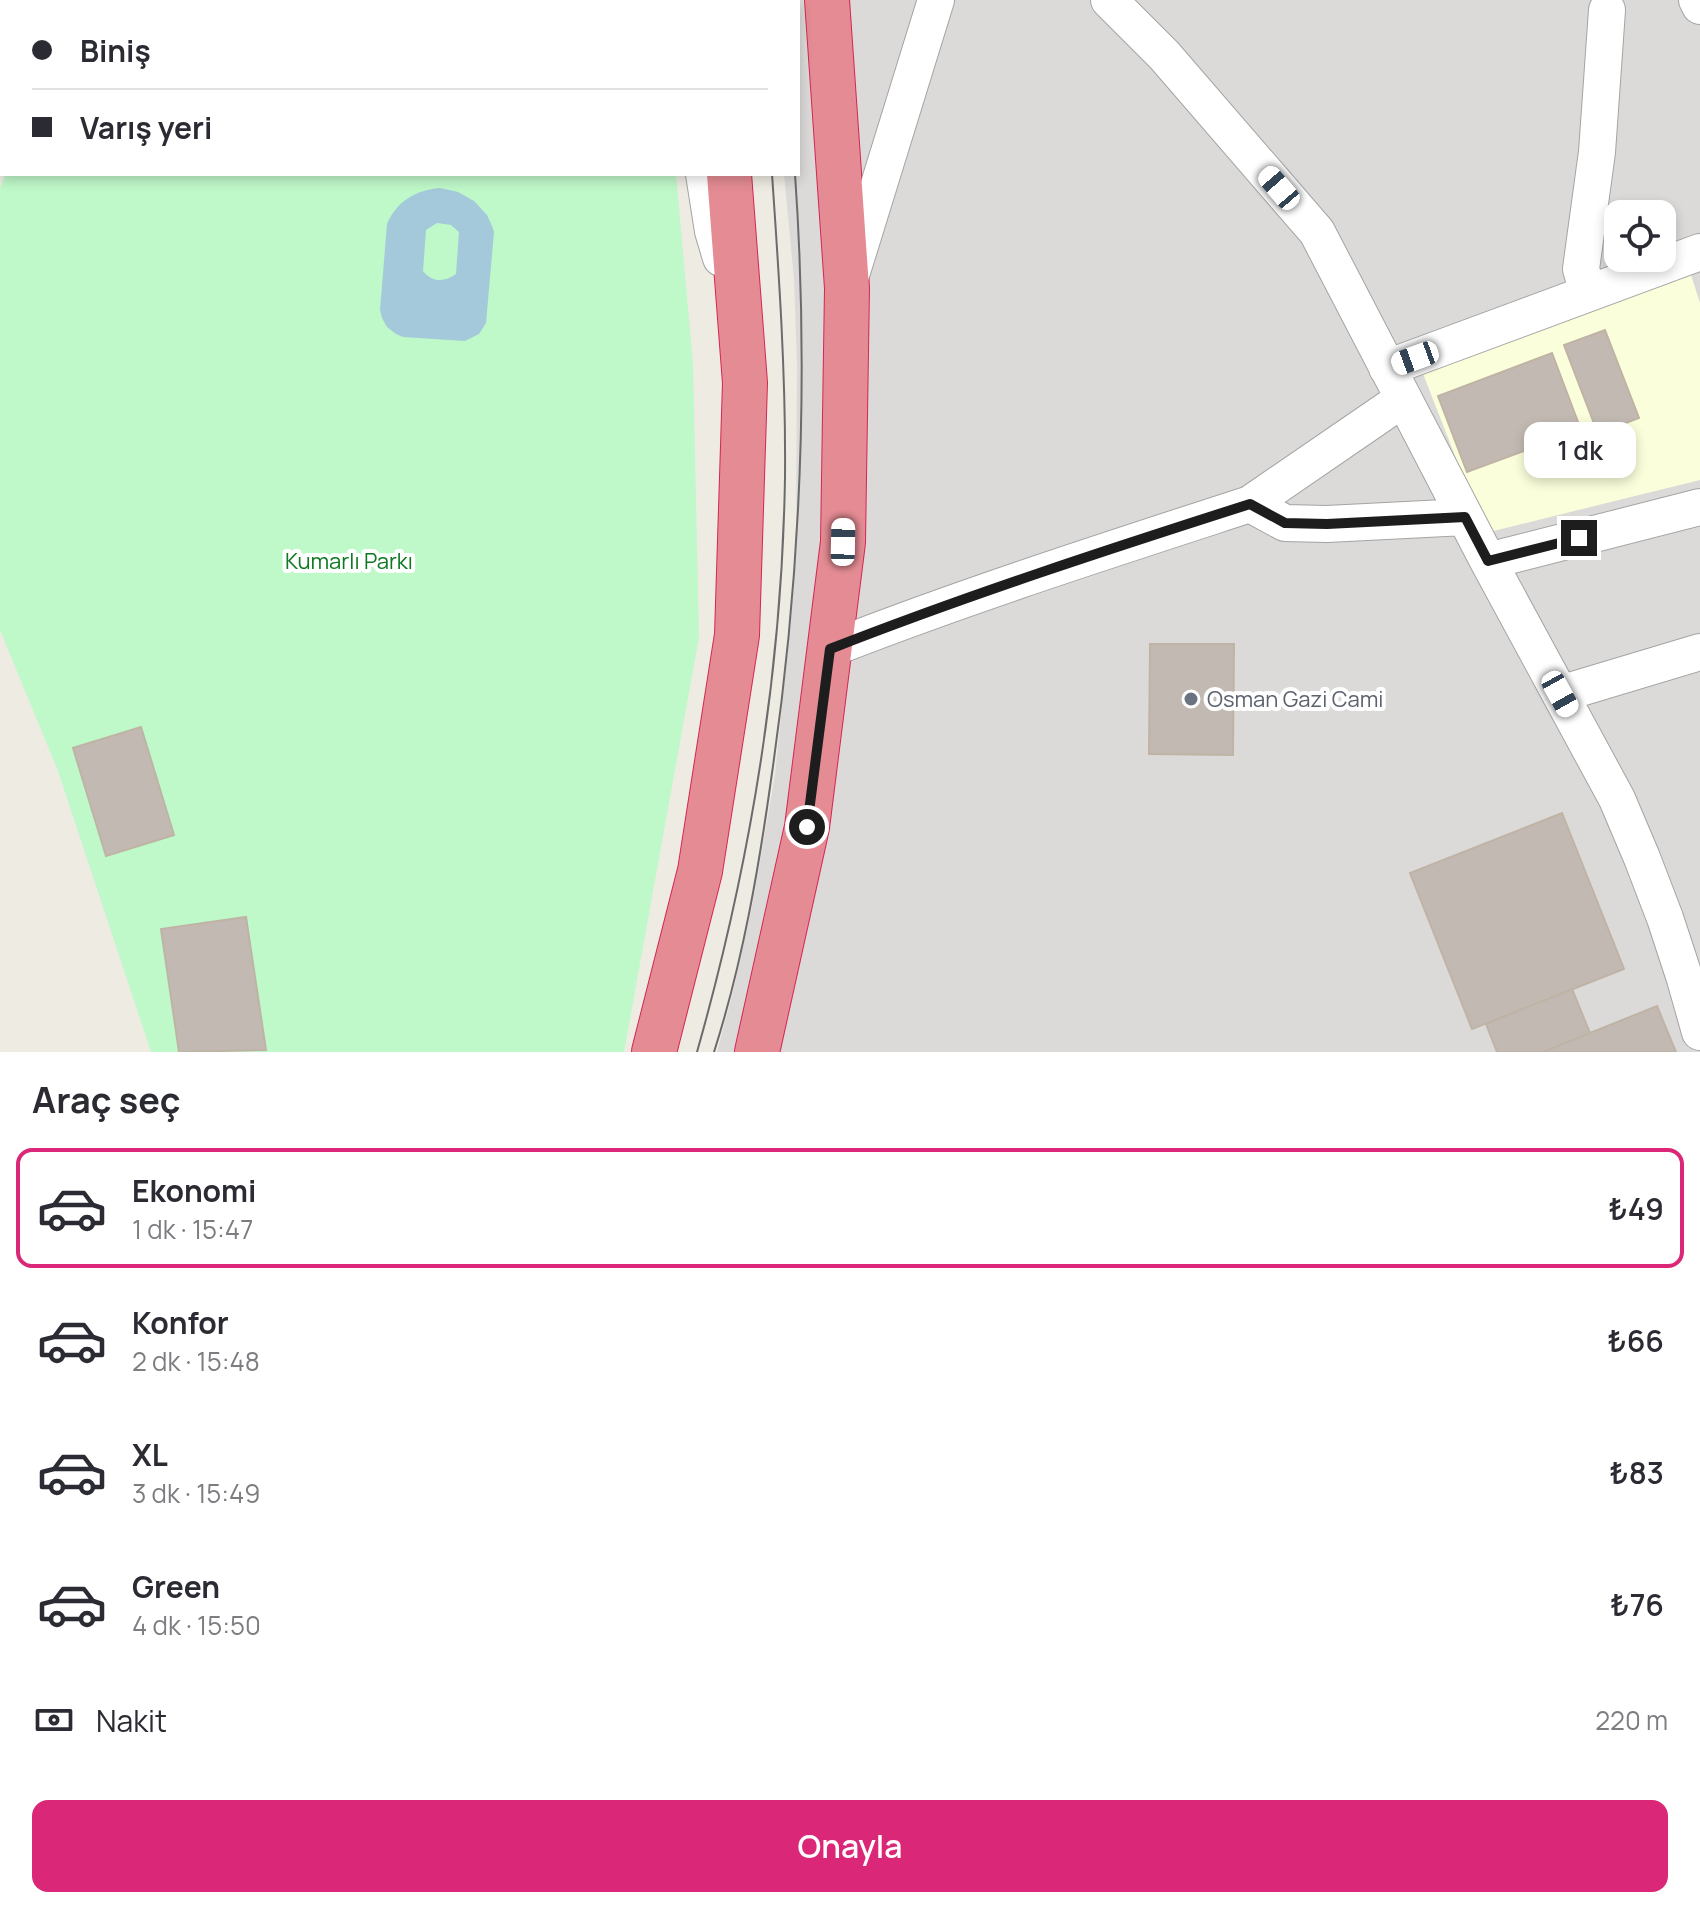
<!DOCTYPE html>
<html lang="tr">
<head>
<meta charset="utf-8">
<style>
  body { margin:0; font-family:Manrope,sans-serif; background:#f2f2f3; color:#2b2b33; height:100vh; display:flex; flex-direction:column; font-size:30px; white-space:nowrap }
  * { box-sizing:border-box; margin:0 }
  p { font-size:26px; color:#7c7c81 }
  .icon { flex:none; width:44px; height:44px; fill:none; stroke:currentColor; stroke-width:2; stroke-linecap:round; stroke-linejoin:round }
  .map { position:relative; height:1052px; overflow:hidden }
  .details { display:flex; flex-direction:column; background:#fff; flex:1 }
  .details>* { flex:none }
  .top-card { position:absolute; left:0px; top:0px; width:800px; height:176px; box-shadow:0 4px 12px #0003; display:grid; align-content:center; height:176px; padding:0 32px; background:#fff }
  .controls { position:absolute; left:1604px; top:200px; display:grid; gap:16px }
  .controls a { display:grid; place-items:center; width:72px; height:72px; border-radius:16px; background:#fff; box-shadow:0 4px 12px #0003; font-size:40px }
  .end { position:absolute; width:36px; height:36px; margin:-18px; border:10px solid #1d1d1d; background:#fff; box-shadow:0 0 0 4px #fff }
  .from { border-radius:50% }
  .bubble { position:absolute; height:56px; border-radius:16px; background:#fff; box-shadow:0 4px 12px #0003; font-size:26px; font-weight:600; line-height:56px; text-align:center }
  .car { position:absolute; width:24px; height:48px; margin:-24px -12px; border-radius:10px; box-shadow:0 0 6px 2px #0007; background:linear-gradient(#fff 24%,#345 0 40%,#fff 0 76%,#345 0 86%,#fff 0) }
  .top-card b { display:flex; align-items:center; gap:28px; height:76px; font-size:30px }
  .top-card b+b { border-top:2px solid #e1e1e2 }
  .top-card i { width:20px; height:20px; background:#2b2b33 }
  ul { padding:0; list-style:none }
  li { display:flex; align-items:center; gap:24px; height:120px; margin:0 16px 12px; padding:0 16px; border:4px solid transparent; border-radius:16px }
  li div { flex:1 }
  li b { display:block; font-size:30px }
  li em { font-style:normal; font-weight:600 }
  li.current { border-color:#db2777 }
  li>.icon { width:72px; height:72px; stroke-width:1.5 }
  h2 { padding:0 32px; font-size:36px; line-height:96px }
  .pay { display:flex; align-items:center; gap:20px; height:88px; padding:0 32px; font-size:30px }
  .pay p { margin-inline-start:auto }
  .action { display:flex; gap:16px; margin-top:auto; padding:16px 32px }
  .action a { flex:1; height:92px; border-radius:16px; background:#db2777; color:#fff; font-size:32px; font-weight:600; line-height:92px; text-align:center }
  .map>svg:first-child { display:block }
  .residential { fill:#dbdad9; fill-rule:evenodd }
  .education { fill:#fbfedb }
  .park { fill:#bff8c9 }
  .water { fill:#a3c9db; fill-rule:evenodd }
  .building { fill:#c2bab2; stroke:#bfb3a5; stroke-width:2 }
  .lines { fill:none; stroke-linecap:round; stroke-linejoin:round }
  .minor-casing { stroke:#a4a4a4; stroke-width:38 }
  .highway-casing { stroke:#d42753; stroke-width:46 }
  .minor { stroke:#fff; stroke-width:36 }
  .highway { stroke:#e48b93; stroke-width:44 }
  .tram { stroke:#6b6b6b; stroke-width:2 }
  .route { stroke:#1d1d1d; stroke-width:10 }
  .worship-dot { fill:#6b7280; stroke:#fff; stroke-width:3 }
  .labels { text-anchor:middle; dominant-baseline:central; stroke-width:8; stroke-linejoin:round; paint-order:stroke }
  .park-label { font-size:22px; fill:#0d7820; stroke:#fff }
  .worship-label { font-size:22px; fill:#5b616d; stroke:#fff; text-anchor:start }
</style>
</head>
<body>
<div class="map">
<svg width="1700" height="1052" viewBox="0 0 1700 1052">
  <rect width="100%" height="100%" fill="#eeebe2"/>
  <path class="residential" d="M769,0H1700V1052H717L733,992L752,907L775,775L791,619L796,530L797,363L794,279L784,174H798V2H769ZM1618,214H1662V258H1618Z"/>
  <path class="education" d="M1691,275L1700,303V480L1485,533L1422,371Z"/>
  <path class="park" d="M0,0H660V2H2V31L0,29Z
    M5,174H676L693,364L699,637L624,1052H151L58,771L0,630V188Z"/>
  <path class="water" d="M440,188L458,192L474,201L487,215L492,226L494,232L486,323L479,334L465,341L403,337L396,334L387,327L382,318L380,310L387,224C397,201 416,190 440,188ZM437,223L451,225L459,232L456,274C445,282 432,283 423,271L426,230Z"/>
  <path class="building" d="M1605,330L1639,418L1598,434L1564,345Z
    M1552,353L1581,430L1467,472L1438,396Z
    M1150,644H1234L1233,755L1149,754Z
    M141,727L174,835L106,856L73,748Z
    M1562,813L1624,969L1472,1029L1410,873Z
    M246,917L266,1050L179,1052L161,929Z
    M1572,989L1590,1033L1543,1052H1497L1486,1024Z
    M1657,1006L1676,1052H1543L1590,1033Z"/>
  <g class="lines">
    <g class="minor-casing">
      <path id="minor" d="M680,0V2
        M1109,0L1164,55L1317,232L1488,561L1617,799L1642,858L1665,918L1685,979L1700,1032
        M1697,0L1700,6
        M704,174L713,231L721,258
        M851,275L936,0
        M1588,293L1581,269L1597,152L1607,10
        M1387,368L1700,252
        M1250,504L1403,399
        M1488,561L1700,507
        M830,649C968,595 1109,550 1250,504L1285,523L1327,524L1465,517
        M1560,694L1700,652"/>
    </g>
    <g class="highway-casing">
      <path id="highway" d="M716,0V2
        M654,1052L700,871L737,635L745,383L729,174
        M757,1052L807,827L843,542L847,288L827,0"/>
    </g>
    <use href="#minor" class="minor"/>
    <use href="#highway" class="highway"/>
    <path class="tram" d="M760,0L761,2
      M780,0V2
      M697,1052C750,865 782,672 785,477C786,376 779,275 772,174
      M714,1052C743,961 759,867 772,773C801,574 809,375 795,174"/>
  </g>
  <g class="lines">
    <path class="route" d="M807,827L830,649C968,595 1109,549 1250,504L1285,523L1327,524L1465,517L1488,561L1579,538"/>
  </g>
  <circle class="worship-dot" cx="1191" cy="699" r="8"/>
  <g class="labels">
    <g class="park-label">
      <text x="349" y="561">Kumarlı Parkı</text>
    </g>
    <g class="worship-label">
      <text x="1207" y="699">Osman Gazi Cami</text>
    </g>
  </g>
</svg>
<div class="controls">
<a><svg class="icon" aria-label="locate" viewBox="0 0 24 24"><circle cx="12" cy="12" r="6"/><path d="M12 2v4M12 18v4M2 12h4M18 12h4"/></svg></a>
</div>
<i class="end from" style="left:807px;top:827px"></i>
<i class="end" style="left:1579px;top:538px"></i>
<div class="bubble" style="left:1524px;top:422px;width:112px">1 dk</div>
<i class="car" style="left:1279px;top:188px;rotate:319deg"></i>
<i class="car" style="left:1415px;top:358px;rotate:250deg"></i>
<i class="car" style="left:843px;top:542px;rotate:1deg"></i>
<i class="car" style="left:1560px;top:694px;rotate:151deg"></i>
<div class="top-card">
<b><i class="from"></i>Biniş</b>
<b><i></i>Varış yeri</b>
</div>
</div>
<section class="details">
<h2>Araç seç</h2>
<ul>
<li class="current"><svg class="icon" aria-label="car" viewBox="0 0 24 24"><path d="M5 17H2v-5l4-1 3-4h7l3 4 3 1v5h-3M9 17h6M6 11h13"/><circle cx="7" cy="17" r="2"/><circle cx="17" cy="17" r="2"/></svg><div><b>Ekonomi</b><p>1 dk · 15:47</p></div><em>₺49</em></li>
<li><svg class="icon" aria-label="car" viewBox="0 0 24 24"><path d="M5 17H2v-5l4-1 3-4h7l3 4 3 1v5h-3M9 17h6M6 11h13"/><circle cx="7" cy="17" r="2"/><circle cx="17" cy="17" r="2"/></svg><div><b>Konfor</b><p>2 dk · 15:48</p></div><em>₺66</em></li>
<li><svg class="icon" aria-label="car" viewBox="0 0 24 24"><path d="M5 17H2v-5l4-1 3-4h7l3 4 3 1v5h-3M9 17h6M6 11h13"/><circle cx="7" cy="17" r="2"/><circle cx="17" cy="17" r="2"/></svg><div><b>XL</b><p>3 dk · 15:49</p></div><em>₺83</em></li>
<li><svg class="icon" aria-label="car" viewBox="0 0 24 24"><path d="M5 17H2v-5l4-1 3-4h7l3 4 3 1v5h-3M9 17h6M6 11h13"/><circle cx="7" cy="17" r="2"/><circle cx="17" cy="17" r="2"/></svg><div><b>Green</b><p>4 dk · 15:50</p></div><em>₺76</em></li>
</ul>
<div class="pay"><svg class="icon" aria-label="cash" viewBox="0 0 24 24"><path d="M3 7h18v10H3z"/><circle cx="12" cy="12" r="2"/></svg>Nakit<p>220 m</p></div>
<div class="action"><a>Onayla</a></div>
</section>
</body>
</html>
